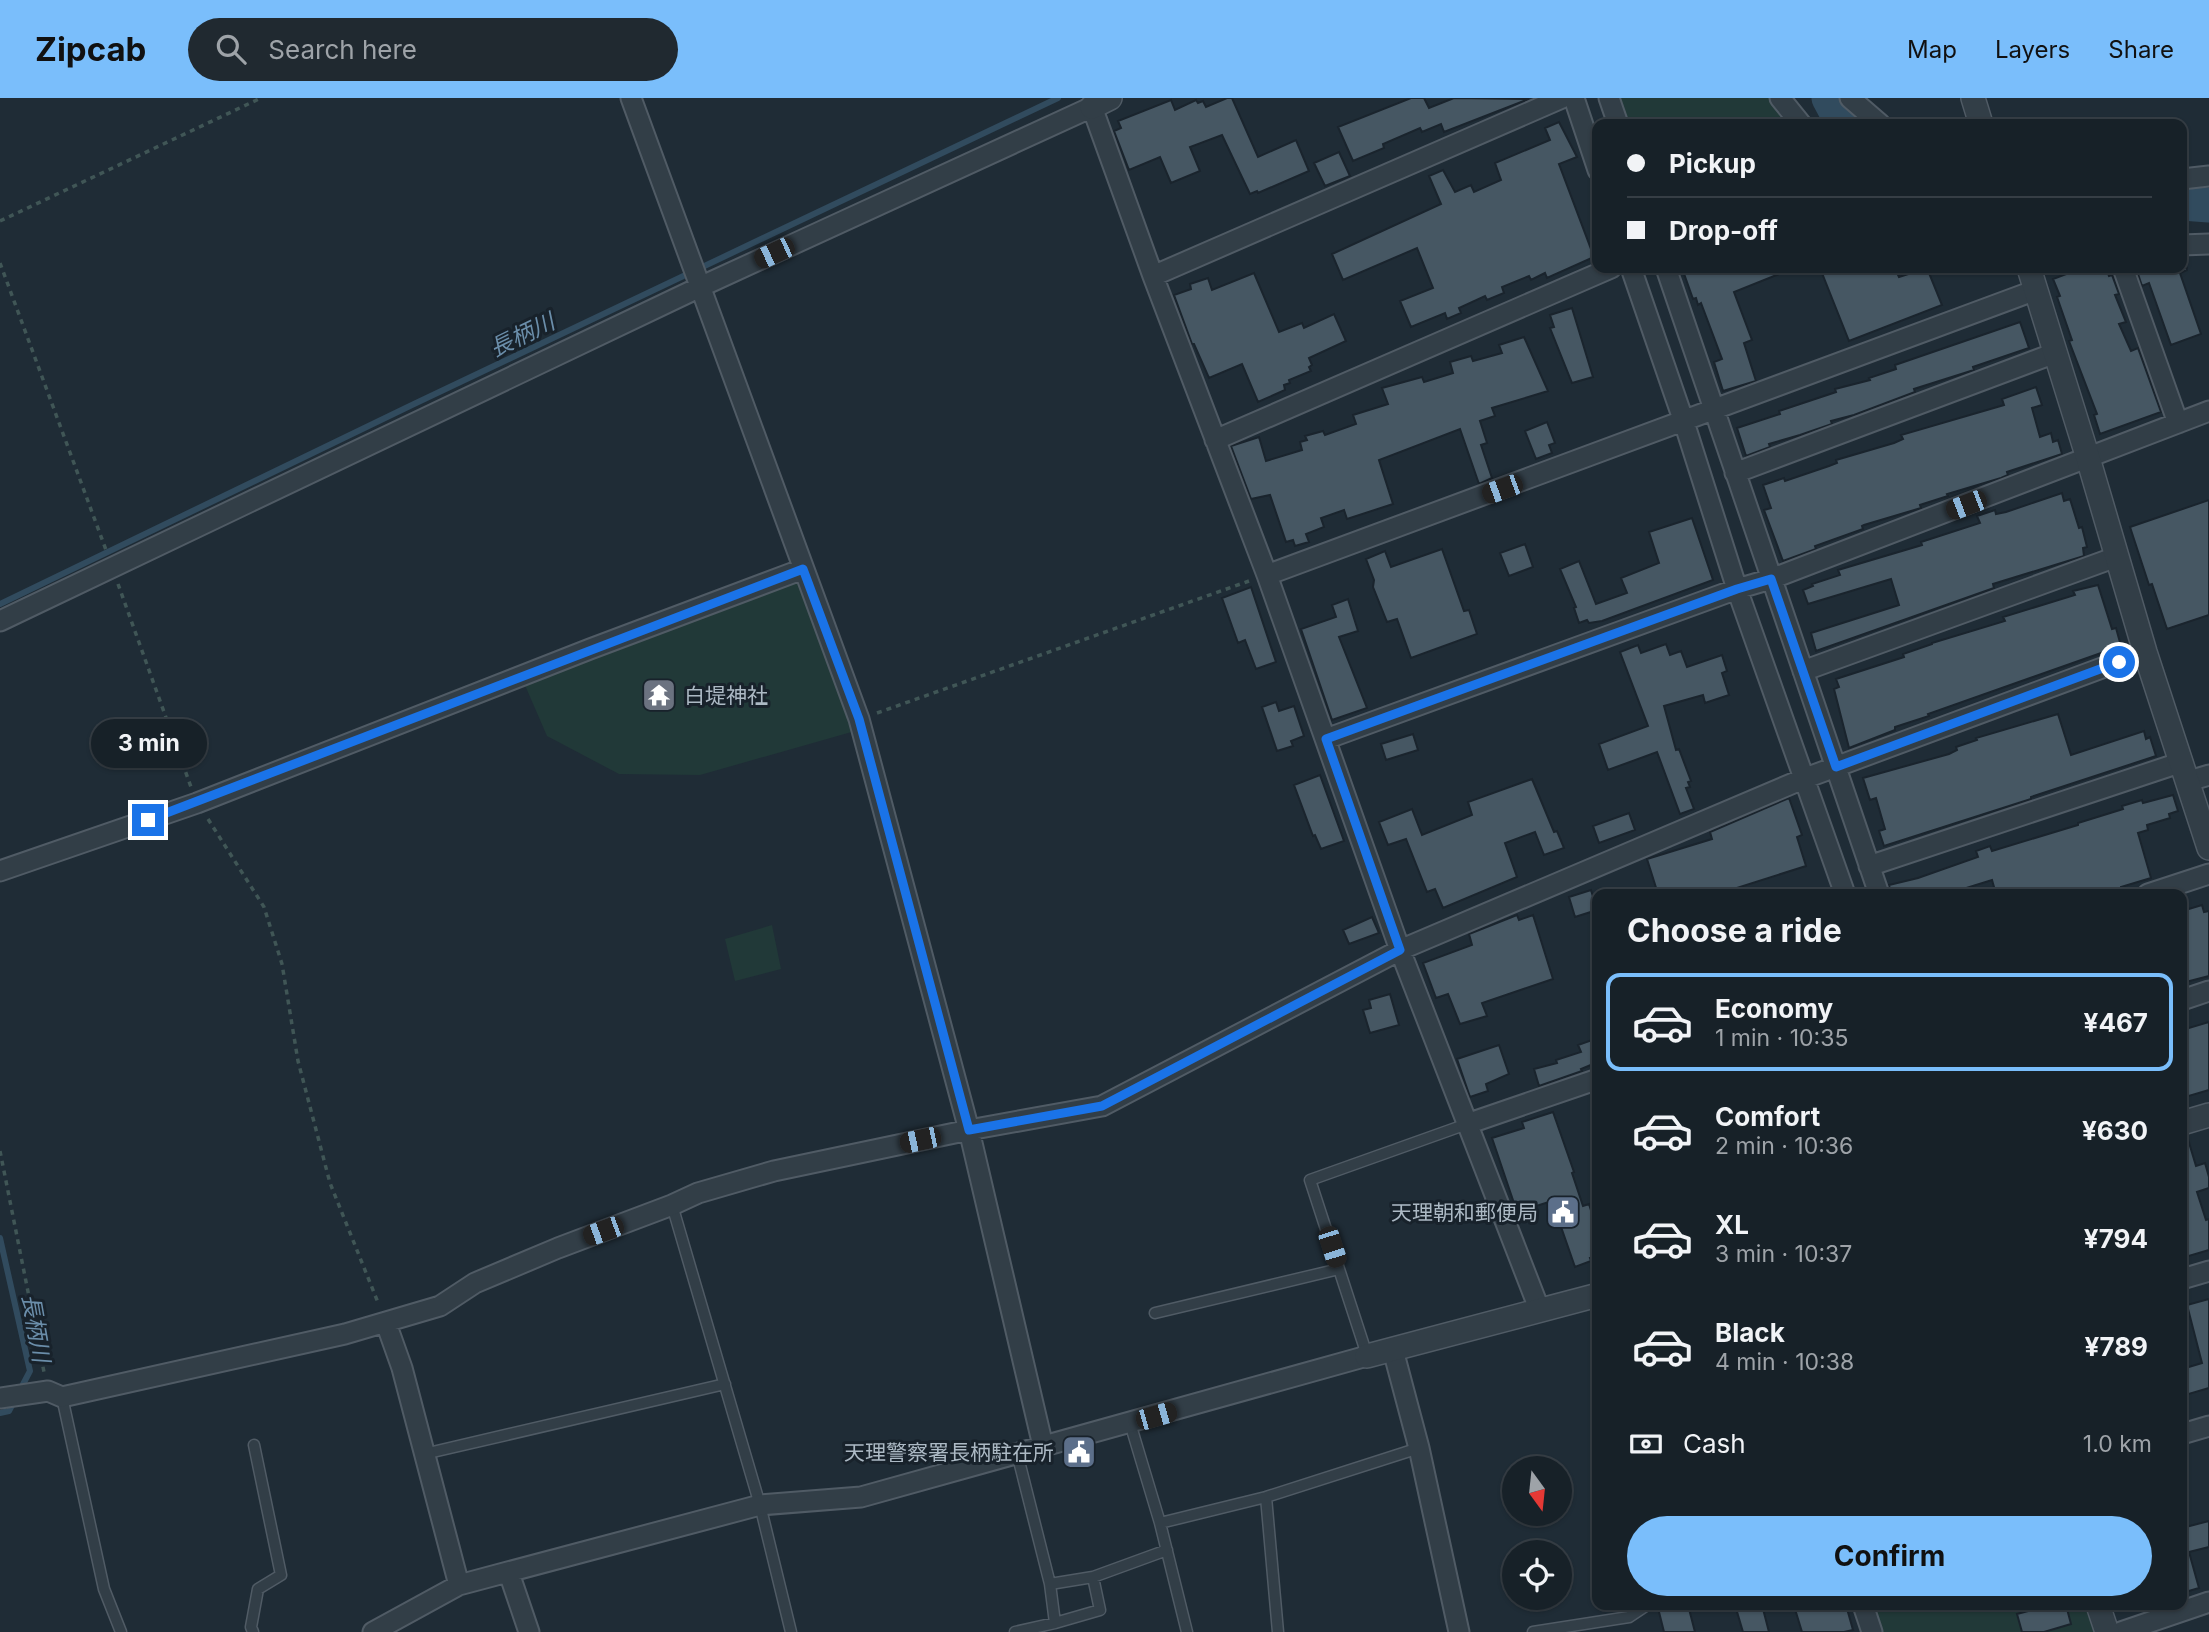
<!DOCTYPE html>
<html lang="en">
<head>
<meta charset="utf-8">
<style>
  body { margin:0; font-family:Inter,"Noto Sans JP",sans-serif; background:#202930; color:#f1f3f6; height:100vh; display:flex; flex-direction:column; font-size:26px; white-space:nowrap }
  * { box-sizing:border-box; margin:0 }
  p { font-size:23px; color:#9ea3a8 }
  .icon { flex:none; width:38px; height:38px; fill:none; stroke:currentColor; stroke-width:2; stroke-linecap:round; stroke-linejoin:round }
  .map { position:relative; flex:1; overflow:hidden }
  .side { position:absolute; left:1592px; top:791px; width:595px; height:721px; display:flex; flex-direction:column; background:#172128; border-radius:14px; box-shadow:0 2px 5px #0004,0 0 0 2px #363e45 }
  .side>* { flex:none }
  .guide { position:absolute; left:1592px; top:21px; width:595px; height:154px; border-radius:14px; box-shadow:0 2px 5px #0004,0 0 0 2px #363e45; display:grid; align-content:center; height:154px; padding:0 35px; background:#172128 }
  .needle { width:46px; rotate:165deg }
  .controls { position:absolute; left:1502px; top:1358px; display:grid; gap:14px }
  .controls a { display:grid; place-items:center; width:70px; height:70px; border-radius:50%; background:#172128; box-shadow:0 2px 5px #0004,0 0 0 2px #363e45; font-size:35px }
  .end { position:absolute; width:32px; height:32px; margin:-16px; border:9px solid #1a73e8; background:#fff; box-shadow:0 0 0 4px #fff }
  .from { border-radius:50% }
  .bubble { position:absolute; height:49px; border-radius:24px; background:#172128; box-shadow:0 2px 5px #0004,0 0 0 2px #363e45; font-size:23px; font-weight:700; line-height:49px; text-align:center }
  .car { position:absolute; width:21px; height:42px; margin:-21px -10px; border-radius:9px; box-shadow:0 0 5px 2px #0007; background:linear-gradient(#222 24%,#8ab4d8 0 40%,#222 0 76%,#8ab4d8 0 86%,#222 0) }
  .guide b { display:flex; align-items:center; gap:24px; height:66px; font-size:26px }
  .guide b+b { border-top:2px solid #363e45 }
  .guide i { width:18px; height:18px; background:#f1f3f6 }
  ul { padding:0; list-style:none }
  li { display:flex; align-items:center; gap:21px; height:98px; margin:0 14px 10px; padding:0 21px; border:4px solid transparent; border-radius:14px }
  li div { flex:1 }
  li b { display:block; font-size:26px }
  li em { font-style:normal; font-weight:700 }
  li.current { border-color:#7abefb }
  li>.icon { width:63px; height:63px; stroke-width:1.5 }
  h2 { padding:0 35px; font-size:32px; line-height:84px }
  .pay { display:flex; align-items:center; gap:18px; height:77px; padding:0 35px; font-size:26px }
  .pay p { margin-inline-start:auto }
  .primary-button { display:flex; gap:14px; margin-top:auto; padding:14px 35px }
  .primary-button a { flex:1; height:80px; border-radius:42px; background:#7abefb; color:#111; font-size:28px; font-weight:700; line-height:80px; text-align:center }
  header { display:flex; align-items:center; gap:42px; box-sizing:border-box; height:98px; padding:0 35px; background:#7abefb; color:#111 }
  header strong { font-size:33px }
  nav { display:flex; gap:38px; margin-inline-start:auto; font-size:24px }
  .search { width:490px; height:63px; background:#202930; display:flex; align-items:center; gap:18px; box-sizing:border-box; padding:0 24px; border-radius:38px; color:#9ea3a8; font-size:26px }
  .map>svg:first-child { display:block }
  .green { fill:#213938 }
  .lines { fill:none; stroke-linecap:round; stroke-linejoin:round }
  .stream { stroke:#314b5e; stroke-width:6 }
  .river { stroke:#314b5e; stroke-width:35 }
  .building { fill:#465763; stroke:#1a242d; stroke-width:2 }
  .service-casing { stroke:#505b65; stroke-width:13 }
  .minor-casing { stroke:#505b65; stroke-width:23 }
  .tertiary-casing { stroke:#505b65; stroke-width:26 }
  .path { stroke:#405656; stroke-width:3.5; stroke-dasharray:5 5; stroke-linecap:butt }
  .service { stroke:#323e47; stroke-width:10 }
  .minor { stroke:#323e47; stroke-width:19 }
  .tertiary { stroke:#323e47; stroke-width:23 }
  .route { stroke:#1a73e8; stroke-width:9 }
  .labels { text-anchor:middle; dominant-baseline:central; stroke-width:6; stroke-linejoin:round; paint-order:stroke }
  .poi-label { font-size:21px; fill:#acb9c4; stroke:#18222b; text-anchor:end }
  .water-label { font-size:23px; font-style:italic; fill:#6b8eaa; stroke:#18222b }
</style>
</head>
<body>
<header>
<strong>Zipcab</strong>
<div class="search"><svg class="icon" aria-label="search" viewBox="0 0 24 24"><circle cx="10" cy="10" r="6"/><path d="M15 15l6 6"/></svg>Search here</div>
<nav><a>Map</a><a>Layers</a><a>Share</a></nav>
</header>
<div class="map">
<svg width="2209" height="1534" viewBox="0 0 2209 1534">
  <rect width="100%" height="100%" fill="#1f2c36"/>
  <path class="green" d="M1618,0H1771L1785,26H1627Z
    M803,471L862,631L700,677L619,676L547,638L521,578Z
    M772,827L781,871L735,883L725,841Z
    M1871,1507H2091L2101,1534H1880Z"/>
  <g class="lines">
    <path class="stream" d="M0,506L414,306L1058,0
      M0,1140L30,1273L9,1313L0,1315"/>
    <path class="river" d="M1829,0L1843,26
      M2182,105L2209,107"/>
  </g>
  <path class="building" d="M1227,0H1232L1258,59L1296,42L1309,73L1258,95L1257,93L1250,96L1222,37L1190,49L1200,73L1171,85L1160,59L1129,72L1114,33L1121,30L1118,23L1171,2L1175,12L1196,2L1198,5L1203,3L1206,9Z
    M1411,0H1424L1429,10L1454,0L1529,1L1444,34L1441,26L1422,34L1420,30L1383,46L1384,50L1353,63L1338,29Z
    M1559,24L1577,59L1559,66L1594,159L1547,180L1545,175L1531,182L1529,178L1502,189L1504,195L1487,202L1485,198L1459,210L1461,215L1447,221L1445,215L1411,229L1400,203L1433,190L1417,150L1343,182L1332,156L1441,106L1429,78L1443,72L1455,94L1471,87L1474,94L1501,82L1495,65L1550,42L1545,30Z
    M1339,54L1350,78L1325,88L1314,65Z
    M1682,170H1794L1734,194L1752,242L1744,245L1756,283L1723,293L1714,264L1722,261L1701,205L1698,207L1696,200L1693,201Z
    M1820,170H1895L1899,179L1927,170L1942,207L1849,243Z
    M2082,170H2106L2109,178L2112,177L2119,196L2115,197L2126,224L2119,226L2131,253L2138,250L2161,314L2100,336L2094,317L2097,316L2069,243L2072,242L2057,199L2060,198L2053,181Z
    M2136,170H2187V172L2180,175L2201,236L2171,247L2149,185L2142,188Z
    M1254,175L1279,234L1302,225L1304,230L1334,216L1346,243L1309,260L1312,267L1309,269L1311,273L1289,282L1290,285L1284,287L1285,292L1258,304L1242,266L1209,280L1194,246H1192L1174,197L1191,191L1190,186L1208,180L1212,192Z
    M1572,210L1593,279L1572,285L1550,230L1554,229L1550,217Z
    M2020,224L2029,250L1973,269L1974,272L1914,291L1915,294L1854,317L1831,323L1832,326L1800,337L1769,346L1770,349L1746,358L1737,330L1780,316L1779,313L1836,294L1835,291L1870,282L1869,280L1896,271L1895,267Z
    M1524,239L1548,293L1492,310L1495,318L1480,323L1487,345L1481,347L1492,380L1479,386L1460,331L1379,362L1393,406L1347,421L1344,412L1321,420L1324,429L1306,436L1309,444L1295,448L1293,442L1286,444L1270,397L1251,401L1231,348L1259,339L1266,363L1302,352L1300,344L1307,342L1305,338L1323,333L1325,337L1356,326L1353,317L1388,306L1382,290L1422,279L1424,284L1453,275L1450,264L1471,258L1473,263L1502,255L1499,247Z
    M2036,289L2042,307L2032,310L2040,339L2051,335L2053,344L2058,342L2062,356L2007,374L2008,377L2001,380L1947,396L1948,398L1920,407L1921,410L1864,427L1862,428L1863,431L1815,448L1816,451L1783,463L1764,412L1771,410L1763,387L1784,380L1785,383L1829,368L1837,365L1836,362L1894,345L1903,341L1901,337L2004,307L2002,301Z
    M1547,324L1555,345L1549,347L1552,355L1536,361L1525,333Z
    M2062,395L2064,403L2070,401L2079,430L2082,429L2087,449L2083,450L2084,458L1993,486L1994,490L1816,553L1811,535L1899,507L1891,481L1808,506L1803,492L1813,488L1812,486L1840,477L1838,472L1922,447L1921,444L1980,425L1977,418L1995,412L1996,416L2006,414Z
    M2209,402V517L2167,531L2152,486L2149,487L2130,429Z
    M1692,420L1713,482L1602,523L1589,525L1587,522L1579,525L1574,510L1576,509L1560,471L1579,463L1596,506L1627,495L1621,480L1659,465L1649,434Z
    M1525,446L1533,469L1509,478L1500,455Z
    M1442,451L1464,513L1469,512L1477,536L1411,560L1397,521L1387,524L1373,489L1374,482L1366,461L1385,453L1391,469Z
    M2098,487L2112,531L2116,530L2121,548L1928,616L1929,618L1895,629V632L1849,650L1834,591L1839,589L1836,581L1904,559L1903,556L1932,546V545L2005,523L2003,519L2075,497L2073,493Z
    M1251,489L1276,564L1256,571L1245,542L1238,545L1222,500Z
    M1348,501L1358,533L1339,539L1367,610L1332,622L1301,531L1336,519L1332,507Z
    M1666,546L1670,557L1681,553L1687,569L1722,557L1727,573L1722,575L1729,597L1705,605L1703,597L1664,608L1676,652L1679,651L1691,683L1688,684L1690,689L1686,690L1694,711L1680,716L1657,654L1608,672L1599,646L1648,628L1620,554L1638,547L1641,555Z
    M1276,604L1279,613L1294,608L1304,638L1291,643L1293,648L1277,653L1262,609Z
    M2058,616L2071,657L2144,633L2146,641L2150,639L2156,658L2031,699V701L1884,748L1879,733L1885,731L1876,700L1870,702L1863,680L1949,656L1957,652L1956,649L1977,642L1976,640Z
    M1413,636L1418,652L1386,662L1381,646Z
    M1320,677L1344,743L1321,751L1315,737L1313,738L1294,687Z
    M1532,681L1554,734L1557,733L1564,750L1544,757L1535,734L1505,745L1517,779L1443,810L1435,791L1427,794L1406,741L1388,747L1379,724L1412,711L1422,737L1472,717L1468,704Z
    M2173,697L2178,713L2169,716L2170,720L2147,727L2148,732L2138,735L2151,780L2121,789V791L2101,796H1996L1992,782L1947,796H1891L1889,787L1918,780L1978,759L1976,753L1990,748L1992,753L2078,727V725L2123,711L2122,708L2142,702L2143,705Z
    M1789,700L1802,737L1797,739L1806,768L1718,796H1658L1647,761L1712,741L1710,734Z
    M1629,715L1635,732L1599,745L1593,728Z
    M1591,792L1597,812L1575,819L1569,799Z
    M2202,807L2204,814L2209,813V878L2182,885V813Z
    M1517,817L1519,822L1533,817L1553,881L1482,905L1487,918L1460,926L1448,896L1436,900L1423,865L1472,847L1469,836Z
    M1372,819L1379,835L1349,846L1343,832Z
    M1390,896L1399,927L1370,935L1363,912L1371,910L1369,902Z
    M2209,924V992L2182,1000V932Z
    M1592,942L1595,950H1598V964L1581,971L1582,973L1539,988L1534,971L1557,965L1556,962L1581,954L1578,947Z
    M1499,947L1509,976L1486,986L1488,993L1470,999L1457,961Z
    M1553,1014L1574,1074L1572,1075L1583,1108L1589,1106L1598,1135V1158L1590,1160L1591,1163L1575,1169L1552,1103L1517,1114L1492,1040L1524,1030L1522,1024Z
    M2187,1038L2196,1068L2205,1065L2209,1079V1090L2197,1094L2206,1122L2209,1121V1152L2182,1160V1039Z
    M2209,1201V1290L2182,1298V1271L2202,1265L2187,1207Z
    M2209,1423V1449L2189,1454L2199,1490L2182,1495V1430Z
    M1670,1507H1688L1695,1534H1664L1658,1510Z
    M1735,1507H1762L1769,1534H1743Z
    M1798,1507H1846L1853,1532L1844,1534H1802L1795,1511L1799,1510Z
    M2050,1507H2066L2071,1526L2044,1534H2022L2017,1516Z"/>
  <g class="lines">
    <g class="service-casing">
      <path id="service" d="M672,1107L760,1407L791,1534
        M1155,1215L1339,1171
        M1367,1257L1310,1082L1467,1026
        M62,1299L104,1491L121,1534
        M1130,1325L1160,1425L1187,1534
        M1017,1355L1050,1486L1055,1525L1100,1512L1093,1479L1167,1452
        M424,1356L725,1286
        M1266,1399L1278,1534
        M1160,1425L1266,1399L1419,1350
        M1050,1486L1093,1479
        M253,1534L251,1529L258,1491L281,1477L254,1347
        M1015,1534L1055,1525
        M1533,1534L1629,1519L1647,1507"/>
    </g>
    <g class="minor-casing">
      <path id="minor" d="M631,0L859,621L969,1032L1043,1348
        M1574,0L1598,72
        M1609,0L1618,26
        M1780,0L1801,26
        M1850,0L1880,26
        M2182,81L2209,78
        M2182,147L2209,146
        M1631,170L1684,324L1737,491L1845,796
        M1666,170L1879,796
        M2123,170L2178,325
        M1153,178L1562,0
        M1215,342L1611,170
        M1735,375L2055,255
        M1267,477L2036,192
        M0,523L700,189L1092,9L1153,178L1267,477L1400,852L1540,1213
        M1803,573L2116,459
        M1326,641L1737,491L1771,481L2209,313
        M2189,683L2209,677
        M1869,768L2182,664
        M0,773L197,705L590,551L803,471
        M2148,796L2209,776
        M2182,902L2209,893
        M1467,1026L1598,981
        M2182,1181L2209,1173
        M386,1225L402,1270L459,1487
        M1393,1252L1419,1350L1459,1534
        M0,1300L48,1293L62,1299L345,1236L440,1208L475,1185L558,1150L672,1107L698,1095L774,1073L969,1032L1102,1008L1400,852L1803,681L2145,554
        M2182,1336L2209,1328
        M509,1475L529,1534
        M1863,1507L1872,1534
        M373,1534L459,1487L760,1407L861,1399L1367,1258
        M2121,1534L2209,1504"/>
    </g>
    <g class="tertiary-casing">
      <path id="tertiary" d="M1973,0L1981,26
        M1092,9L1110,0
        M2029,170L2088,360L2145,554L2209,750
        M2182,1025L2209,1017
        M1367,1258L1598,1197
        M2098,1507L2107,1534"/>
    </g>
    <path class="path" d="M0,123L261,0
      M0,165L106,452
      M118,486L191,689
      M877,615L1249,483
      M208,721L264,809L282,866L298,963L330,1085L379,1207
      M0,1053L44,1274"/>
    <use href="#service" class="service"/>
    <use href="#minor" class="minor"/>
    <use href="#tertiary" class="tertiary"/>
  </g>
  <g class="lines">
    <path class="route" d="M148,722L803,471L859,621L969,1032L1102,1008L1400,852L1326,641L1737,491L1771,481L1836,669L2119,564"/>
  </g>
  <defs>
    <g id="temple-square" transform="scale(1.75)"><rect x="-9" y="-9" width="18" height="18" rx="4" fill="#6b7280" stroke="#18222b"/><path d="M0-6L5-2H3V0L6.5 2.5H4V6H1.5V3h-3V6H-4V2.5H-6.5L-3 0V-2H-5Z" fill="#fff"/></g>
    <g id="civic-square" transform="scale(1.75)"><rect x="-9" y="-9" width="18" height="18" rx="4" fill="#5c6f8a" stroke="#18222b"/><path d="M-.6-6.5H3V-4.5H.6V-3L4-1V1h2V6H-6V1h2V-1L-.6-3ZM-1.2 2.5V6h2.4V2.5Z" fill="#fff"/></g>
  </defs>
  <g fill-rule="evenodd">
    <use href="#temple-square" x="659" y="597"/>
    <use href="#civic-square" x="1563" y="1114"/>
    <use href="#civic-square" x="1079" y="1354"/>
  </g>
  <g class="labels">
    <g class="poi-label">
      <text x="684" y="597" text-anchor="start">白堤神社</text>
      <text x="1538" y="1114">天理朝和郵便局</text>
      <text x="1054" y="1354">天理警察署長柄駐在所</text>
    </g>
    <g class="water-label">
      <text transform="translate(522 237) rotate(-26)">長柄川</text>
      <text transform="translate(36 1230) rotate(80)">長柄川</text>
    </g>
  </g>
</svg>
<div class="controls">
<a><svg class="needle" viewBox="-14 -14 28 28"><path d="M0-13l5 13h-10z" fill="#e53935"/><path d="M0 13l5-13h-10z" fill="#9ea3a8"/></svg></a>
<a><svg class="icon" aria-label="locate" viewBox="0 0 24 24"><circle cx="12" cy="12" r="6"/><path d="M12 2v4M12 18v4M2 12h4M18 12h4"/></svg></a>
</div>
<i class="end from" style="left:2119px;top:564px"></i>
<i class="end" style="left:148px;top:722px"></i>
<div class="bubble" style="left:91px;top:621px;width:116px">3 min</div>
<i class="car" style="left:774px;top:155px;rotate:245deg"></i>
<i class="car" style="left:1502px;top:391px;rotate:250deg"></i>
<i class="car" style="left:1966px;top:407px;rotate:249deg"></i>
<i class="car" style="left:920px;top:1042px;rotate:258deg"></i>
<i class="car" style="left:603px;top:1133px;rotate:250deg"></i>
<i class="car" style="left:1332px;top:1149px;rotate:162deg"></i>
<i class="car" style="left:1156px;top:1318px;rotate:74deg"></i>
<div class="guide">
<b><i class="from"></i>Pickup</b>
<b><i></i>Drop-off</b>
</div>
<section class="side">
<h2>Choose a ride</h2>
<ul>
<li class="current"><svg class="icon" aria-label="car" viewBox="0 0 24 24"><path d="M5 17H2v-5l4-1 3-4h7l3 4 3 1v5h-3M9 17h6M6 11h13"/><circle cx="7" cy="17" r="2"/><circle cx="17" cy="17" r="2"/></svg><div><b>Economy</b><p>1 min · 10:35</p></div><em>¥467</em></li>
<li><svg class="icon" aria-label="car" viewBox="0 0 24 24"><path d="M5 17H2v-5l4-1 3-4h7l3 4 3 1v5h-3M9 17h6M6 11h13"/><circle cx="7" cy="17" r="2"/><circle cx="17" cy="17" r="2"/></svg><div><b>Comfort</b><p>2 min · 10:36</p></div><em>¥630</em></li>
<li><svg class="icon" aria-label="car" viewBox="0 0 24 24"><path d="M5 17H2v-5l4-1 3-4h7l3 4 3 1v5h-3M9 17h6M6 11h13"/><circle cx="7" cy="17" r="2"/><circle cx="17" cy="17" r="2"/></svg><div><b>XL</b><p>3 min · 10:37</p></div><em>¥794</em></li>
<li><svg class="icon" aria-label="car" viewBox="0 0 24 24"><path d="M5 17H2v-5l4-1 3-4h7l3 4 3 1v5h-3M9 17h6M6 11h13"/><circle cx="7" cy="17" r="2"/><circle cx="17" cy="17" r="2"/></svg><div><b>Black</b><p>4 min · 10:38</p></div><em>¥789</em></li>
</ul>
<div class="pay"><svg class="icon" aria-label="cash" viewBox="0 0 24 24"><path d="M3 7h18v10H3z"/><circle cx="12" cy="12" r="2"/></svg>Cash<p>1.0 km</p></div>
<div class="primary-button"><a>Confirm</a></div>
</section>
</div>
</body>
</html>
